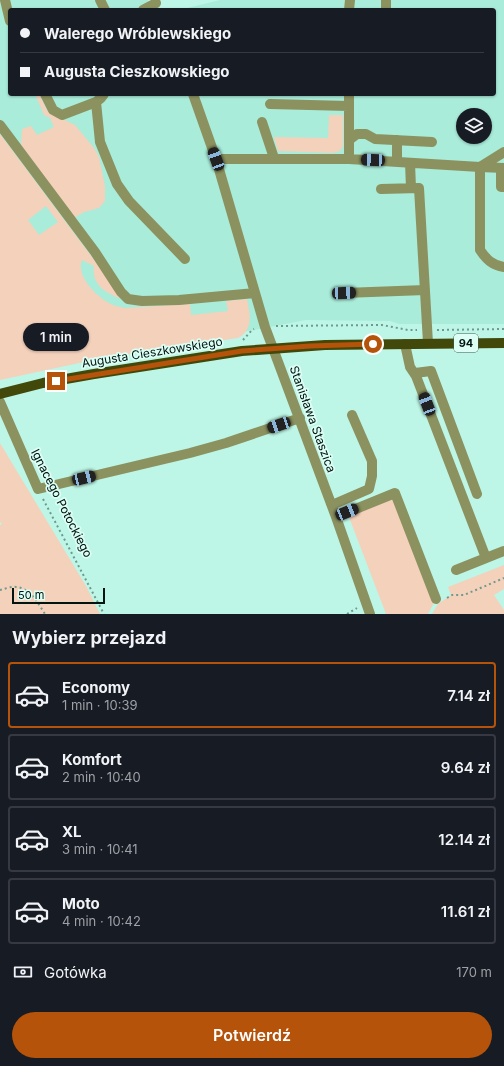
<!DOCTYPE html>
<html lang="pl">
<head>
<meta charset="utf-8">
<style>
  body { margin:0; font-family:Inter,sans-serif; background:#20242c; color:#f1f3f6; height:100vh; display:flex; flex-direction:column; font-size:15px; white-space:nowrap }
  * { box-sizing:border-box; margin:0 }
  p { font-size:13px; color:#9ea1a6 }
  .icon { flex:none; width:22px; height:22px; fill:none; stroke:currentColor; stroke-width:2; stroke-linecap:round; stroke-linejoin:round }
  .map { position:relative; height:614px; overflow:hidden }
  .details { display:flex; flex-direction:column; background:#171b24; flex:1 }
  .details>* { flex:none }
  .guide { position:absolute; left:8px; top:8px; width:488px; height:88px; border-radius:4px; box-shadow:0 1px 3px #0004; display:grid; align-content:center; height:88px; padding:0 12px; background:#171b24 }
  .fabs { position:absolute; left:456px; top:108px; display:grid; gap:8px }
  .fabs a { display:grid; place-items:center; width:36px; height:36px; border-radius:50%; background:#171b24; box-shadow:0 1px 3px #0004; font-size:20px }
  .scale { position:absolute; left:12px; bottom:10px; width:93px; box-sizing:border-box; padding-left:4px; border:2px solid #01140f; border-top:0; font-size:11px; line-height:14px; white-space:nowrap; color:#01140f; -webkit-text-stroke:3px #dcfef4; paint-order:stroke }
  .end { position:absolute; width:18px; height:18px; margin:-9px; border:5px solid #b45309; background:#fff; box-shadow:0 0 0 2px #fff }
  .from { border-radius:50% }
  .bubble { position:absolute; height:28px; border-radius:14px; background:#171b24; box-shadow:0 1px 3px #0004; font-size:13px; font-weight:600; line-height:28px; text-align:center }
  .car { position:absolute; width:12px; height:24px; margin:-12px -6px; border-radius:5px; box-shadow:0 0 3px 1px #0007; background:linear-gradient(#222 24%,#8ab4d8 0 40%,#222 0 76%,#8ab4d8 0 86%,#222 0) }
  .guide b { display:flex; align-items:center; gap:14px; height:38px; font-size:15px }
  .guide b+b { border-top:1px solid #363941 }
  .guide i { width:10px; height:10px; background:#f1f3f6 }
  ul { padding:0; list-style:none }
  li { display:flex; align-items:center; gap:12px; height:66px; margin:0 8px 6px; padding:0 4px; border:2px solid #363941; border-radius:4px }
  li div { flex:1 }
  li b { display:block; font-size:15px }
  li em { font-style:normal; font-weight:600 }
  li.on { border-color:#b45309 }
  li>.icon { width:36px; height:36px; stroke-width:1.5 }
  h2 { padding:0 12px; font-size:18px; line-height:48px }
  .pay { display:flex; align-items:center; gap:10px; height:44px; padding:0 12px; font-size:15px }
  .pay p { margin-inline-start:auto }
  .action { display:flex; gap:8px; margin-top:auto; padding:8px 12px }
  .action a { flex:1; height:46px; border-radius:24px; background:#b45309; color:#fff; font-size:16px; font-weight:600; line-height:46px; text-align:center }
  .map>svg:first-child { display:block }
  .built { fill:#a9ecd9; fill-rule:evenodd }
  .green { fill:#f4d1bb; fill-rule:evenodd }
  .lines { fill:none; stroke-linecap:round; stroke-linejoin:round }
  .path { stroke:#70998e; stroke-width:2; stroke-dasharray:2 3; stroke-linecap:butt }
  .minor { stroke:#8b925f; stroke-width:10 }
  .major { stroke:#42480a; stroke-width:10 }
  .route { stroke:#b45309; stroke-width:5 }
  .labels { text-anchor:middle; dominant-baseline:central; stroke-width:3.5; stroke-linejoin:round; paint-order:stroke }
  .shield { fill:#dcfef4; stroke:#435a54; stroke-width:1 }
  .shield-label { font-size:11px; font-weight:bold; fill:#01140f }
  .street-label { font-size:12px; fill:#01140f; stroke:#dcfef4 }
</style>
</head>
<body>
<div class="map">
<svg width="504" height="614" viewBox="0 0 504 614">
  <rect width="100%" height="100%" fill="#bdf6e6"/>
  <path class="built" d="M0,0H148L153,10H10V94H494V10H179L220,0H504V324H399L390,321L306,320L176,345L45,368L0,379ZM463,115H485V137H463Z"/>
  <path class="green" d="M35,94H39L48,112L75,125L94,148L99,157L105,186V201L99,208L84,212L74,218L21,145L22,129L31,126L37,135L54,127L50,118L44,115Z
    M329,115H343V146L340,151L333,153L278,151L274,137L328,138Z
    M0,134L124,300C108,294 91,286 94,266L82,260C75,277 100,301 116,306C119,307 122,307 125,308L190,304L191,315L228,311L226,301L247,299C250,313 254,330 238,338L98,359L0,380ZM46,206L58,222L39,235L28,220Z
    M0,443L86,586L100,614H0V525L2,524L0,522Z
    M396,495L436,599L428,614H386L347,512Z
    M504,565V589L494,595L504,610V614H432L438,604L451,595L448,587Z"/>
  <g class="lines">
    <path class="path" d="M276,326L382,325L408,330H417
      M437,330L504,329
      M243,340L252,330L254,329
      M43,499L104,614
      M0,590C5,589 11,586 16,587C30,588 38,603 45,614
      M447,598L452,595H464L504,578
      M347,614L357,608"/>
    <path class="minor" d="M5,0L10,21
      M100,0L105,10
      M143,10L156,3
      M349,10L350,0
      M386,10V1
      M45,94L53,110L62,115L96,102
      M104,94L101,98L96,102L100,142L117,184L129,201L185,259
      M193,94L216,159L265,327L336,517L370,614
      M349,94V159
      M270,104L349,106
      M262,122L274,158
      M0,125L95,252L121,292L128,299L142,301L179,300L255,293
      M349,140L357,134H366L375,139L432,142
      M216,159H349L480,167L504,168
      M397,162V140
      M410,163L411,188
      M480,167V250C487,260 492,265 504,267
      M480,167L504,152
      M501,168V187H504
      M381,189L419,188L428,343
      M344,293L425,290
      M405,344L410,367L416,376L486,558L504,551
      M415,373L431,371L477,494
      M0,402L38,489L190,453L226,443L300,418
      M332,505L369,489L372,476V461L352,415
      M336,517L395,493L436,599
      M456,570L486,558"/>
    <path class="major" d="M0,394L43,383L94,374L242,351L325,345L504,343"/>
  </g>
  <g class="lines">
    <path class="route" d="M56,381L242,351L310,346L373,344"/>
  </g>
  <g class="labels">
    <rect class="shield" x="454" y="334" width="24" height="18" rx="3"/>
    <g class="shield-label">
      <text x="466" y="343">94</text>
    </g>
    <g class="street-label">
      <text transform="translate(152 352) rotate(-9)">Augusta Cieszkowskiego</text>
      <text transform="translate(313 419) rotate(70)">Stanisława Staszica</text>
      <text transform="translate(62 503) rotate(63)">Ignacego Potockiego</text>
    </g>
  </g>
</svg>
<div class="fabs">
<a><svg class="icon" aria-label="layers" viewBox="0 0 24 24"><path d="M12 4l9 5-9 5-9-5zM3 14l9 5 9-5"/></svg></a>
</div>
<div class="scale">50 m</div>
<i class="end from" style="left:373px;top:344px"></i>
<i class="end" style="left:56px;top:381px"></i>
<div class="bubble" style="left:23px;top:323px;width:66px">1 min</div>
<i class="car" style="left:216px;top:159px;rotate:340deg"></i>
<i class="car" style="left:373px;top:160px;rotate:272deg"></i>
<i class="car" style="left:344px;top:293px;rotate:88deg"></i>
<i class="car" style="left:427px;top:404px;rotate:339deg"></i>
<i class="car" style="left:279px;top:425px;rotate:251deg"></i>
<i class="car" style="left:84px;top:478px;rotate:77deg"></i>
<i class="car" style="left:347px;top:512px;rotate:68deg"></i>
<div class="guide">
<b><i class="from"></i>Walerego Wróblewskiego</b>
<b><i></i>Augusta Cieszkowskiego</b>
</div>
</div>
<section class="details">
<h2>Wybierz przejazd</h2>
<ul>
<li class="on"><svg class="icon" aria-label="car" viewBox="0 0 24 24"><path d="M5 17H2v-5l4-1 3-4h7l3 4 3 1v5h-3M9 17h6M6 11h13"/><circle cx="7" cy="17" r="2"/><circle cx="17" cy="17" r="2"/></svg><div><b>Economy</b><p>1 min · 10:39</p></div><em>7.14 zł</em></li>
<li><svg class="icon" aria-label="car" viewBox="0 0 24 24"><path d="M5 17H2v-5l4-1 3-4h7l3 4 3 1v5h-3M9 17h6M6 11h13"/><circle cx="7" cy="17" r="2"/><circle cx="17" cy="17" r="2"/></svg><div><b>Komfort</b><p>2 min · 10:40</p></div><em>9.64 zł</em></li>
<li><svg class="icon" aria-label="car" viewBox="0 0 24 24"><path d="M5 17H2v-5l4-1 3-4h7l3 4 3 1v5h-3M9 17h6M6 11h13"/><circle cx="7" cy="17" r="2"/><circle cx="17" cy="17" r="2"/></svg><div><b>XL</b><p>3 min · 10:41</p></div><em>12.14 zł</em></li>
<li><svg class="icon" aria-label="car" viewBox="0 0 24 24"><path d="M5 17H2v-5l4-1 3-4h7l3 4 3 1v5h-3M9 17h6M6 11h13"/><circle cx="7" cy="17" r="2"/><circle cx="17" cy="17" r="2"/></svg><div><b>Moto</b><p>4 min · 10:42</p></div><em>11.61 zł</em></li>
</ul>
<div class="pay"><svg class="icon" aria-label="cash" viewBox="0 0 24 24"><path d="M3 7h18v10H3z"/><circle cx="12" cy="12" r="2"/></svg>Gotówka<p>170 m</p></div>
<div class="action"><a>Potwierdź</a></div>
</section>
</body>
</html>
